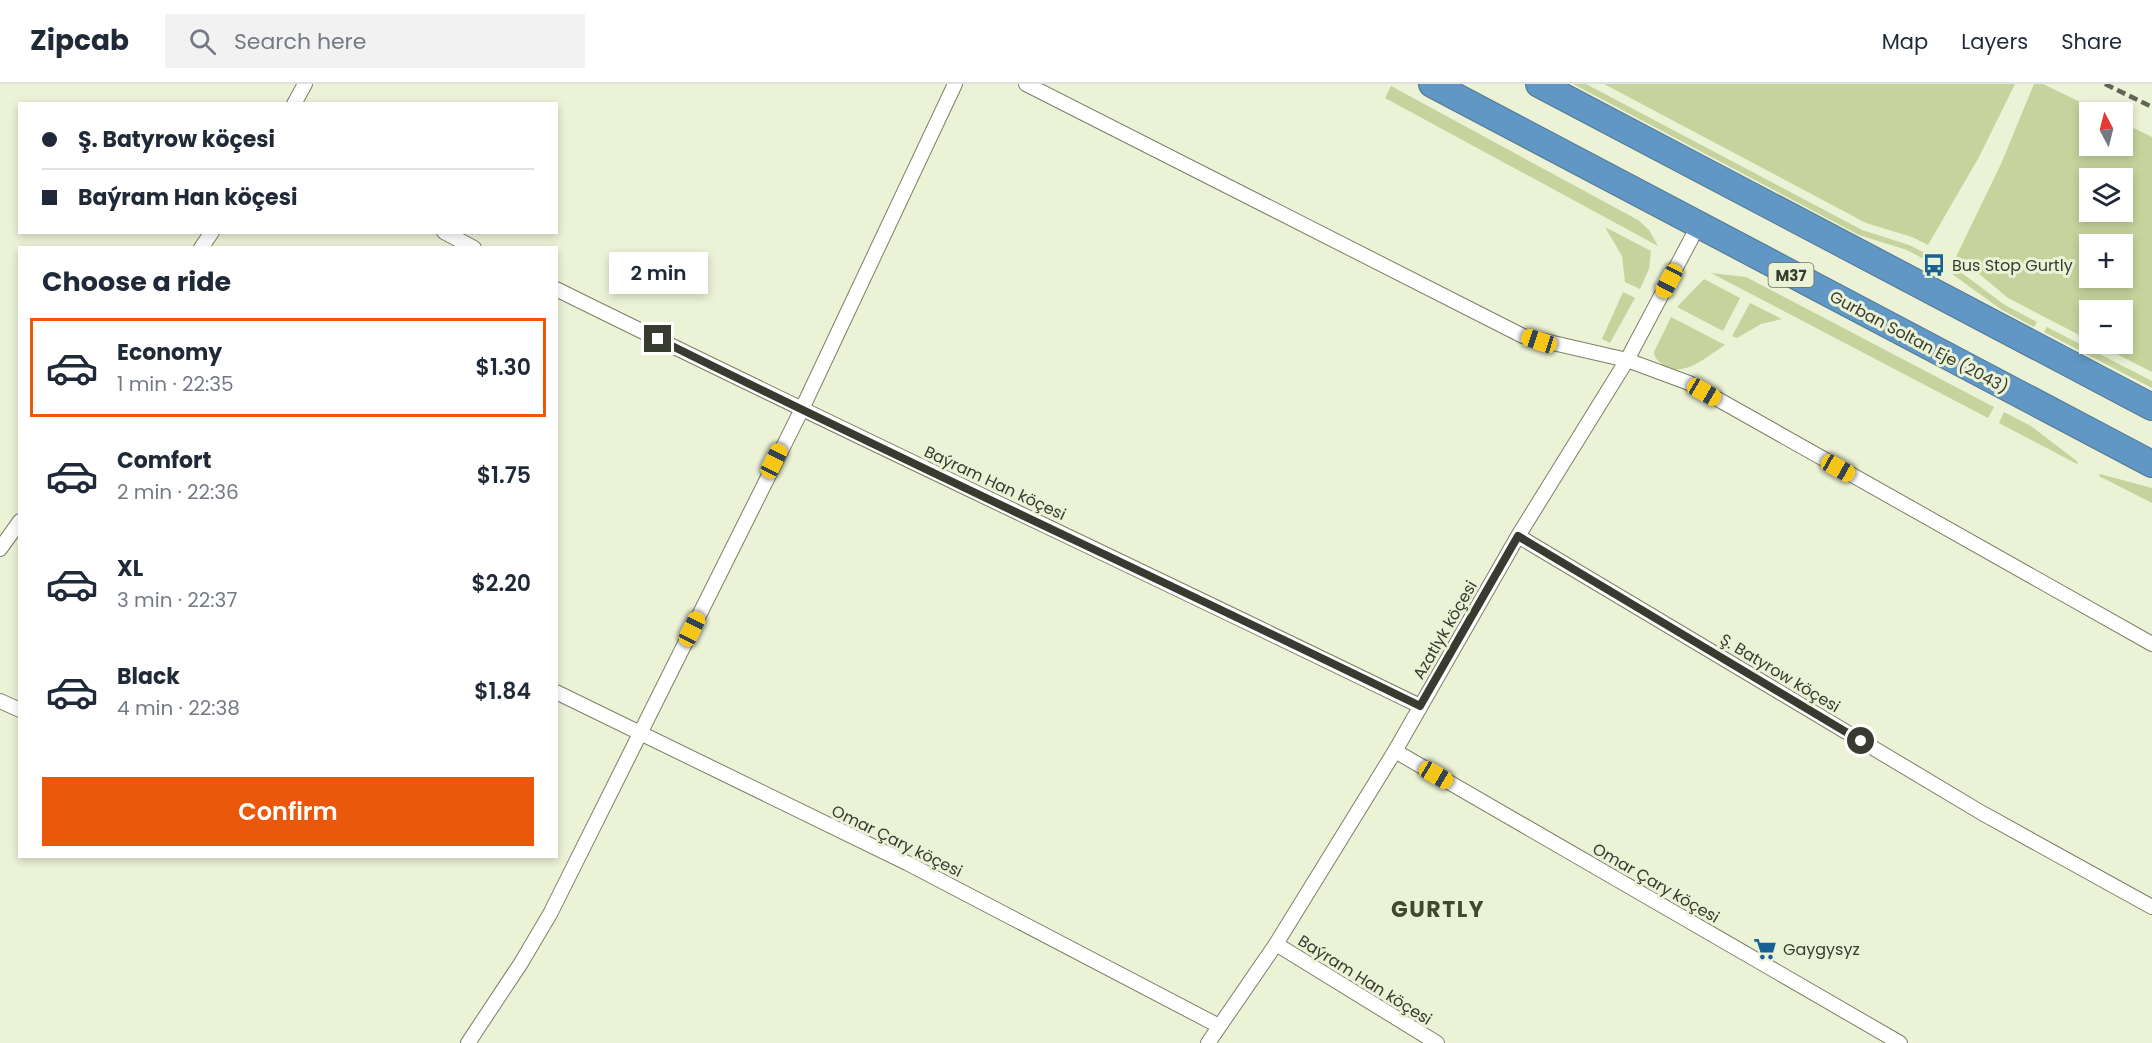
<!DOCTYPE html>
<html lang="en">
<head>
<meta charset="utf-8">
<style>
  body { margin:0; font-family:Poppins,sans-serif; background:#f2f2f3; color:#1f2937; height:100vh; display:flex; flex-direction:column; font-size:22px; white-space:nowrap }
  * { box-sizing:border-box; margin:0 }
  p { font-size:20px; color:#747a83 }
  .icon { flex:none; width:33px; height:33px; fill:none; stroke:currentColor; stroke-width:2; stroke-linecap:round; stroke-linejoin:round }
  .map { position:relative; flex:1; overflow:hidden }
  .sheet { position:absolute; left:18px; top:162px; width:540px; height:612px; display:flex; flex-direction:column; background:#fff; border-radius:0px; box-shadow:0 3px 9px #0003 }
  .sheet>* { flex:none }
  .banner { position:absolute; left:18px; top:18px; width:540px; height:132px; border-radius:0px; box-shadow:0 3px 9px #0003; display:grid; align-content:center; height:132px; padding:0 24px; background:#fff }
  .needle { width:39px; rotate:353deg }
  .fabs { position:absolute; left:2079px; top:18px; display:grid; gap:12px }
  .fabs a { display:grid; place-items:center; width:54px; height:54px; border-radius:0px; background:#fff; box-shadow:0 3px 9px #0003; font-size:30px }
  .end { position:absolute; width:27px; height:27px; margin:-14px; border:8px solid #383b30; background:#fff; box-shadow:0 0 0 3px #fff }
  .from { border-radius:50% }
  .bubble { position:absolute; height:42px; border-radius:0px; background:#fff; box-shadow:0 3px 9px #0003; font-size:20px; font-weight:600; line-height:42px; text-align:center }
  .car { position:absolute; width:18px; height:36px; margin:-18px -9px; border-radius:8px; box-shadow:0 0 4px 2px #0007; background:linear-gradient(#f5c518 24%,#345 0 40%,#f5c518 0 76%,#345 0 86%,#f5c518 0) }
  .banner b { display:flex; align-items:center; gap:21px; height:57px; font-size:22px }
  .banner b+b { border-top:2px solid #e0e1e3 }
  .banner i { width:15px; height:15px; background:#1f2937 }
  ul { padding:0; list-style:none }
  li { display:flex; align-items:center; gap:18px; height:99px; margin:0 12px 9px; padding:0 12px; border:3px solid transparent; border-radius:0px }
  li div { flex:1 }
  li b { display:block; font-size:22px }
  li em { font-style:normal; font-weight:600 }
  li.selected { border-color:#ea580c }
  li>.icon { width:54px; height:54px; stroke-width:1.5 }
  h2 { padding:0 24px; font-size:27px; line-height:72px }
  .primary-button { display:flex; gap:12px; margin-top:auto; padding:12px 24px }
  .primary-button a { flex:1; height:69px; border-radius:0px; background:#ea580c; color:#fff; font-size:24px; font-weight:600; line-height:69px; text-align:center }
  header { display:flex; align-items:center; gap:36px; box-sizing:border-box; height:84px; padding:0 30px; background:#fff; border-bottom:2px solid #e0e1e3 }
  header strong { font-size:28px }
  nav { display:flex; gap:33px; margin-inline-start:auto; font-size:21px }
  .search { width:420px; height:54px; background:#f2f2f3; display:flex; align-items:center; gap:15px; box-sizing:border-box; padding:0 21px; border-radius:0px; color:#747a83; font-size:22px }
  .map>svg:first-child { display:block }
  .green { fill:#c6d39c; fill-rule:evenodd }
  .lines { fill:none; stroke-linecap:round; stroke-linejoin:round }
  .street-casing { stroke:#7a8066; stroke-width:16 }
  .highway-casing { stroke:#527791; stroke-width:28 }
  .street { stroke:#fff; stroke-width:14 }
  .highway { stroke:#6097c5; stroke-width:26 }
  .rail { stroke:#616456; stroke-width:4.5; stroke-dasharray:9 4.5; stroke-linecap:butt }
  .route { stroke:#383b30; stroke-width:8 }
  .labels { text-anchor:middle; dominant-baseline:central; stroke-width:6; stroke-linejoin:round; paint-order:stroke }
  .shield { fill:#ebf2d6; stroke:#6e7262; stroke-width:1.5 }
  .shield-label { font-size:15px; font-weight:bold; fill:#383b30 }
  .poi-label { font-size:16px; fill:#383b30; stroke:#ebf2d6; text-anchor:start }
  .street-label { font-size:16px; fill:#383b30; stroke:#ebf2d6 }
  .district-label { font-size:22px; font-weight:bold; letter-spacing:1.5px; fill:#424830; stroke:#ebf2d6 }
</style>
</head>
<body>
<header>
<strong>Zipcab</strong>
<div class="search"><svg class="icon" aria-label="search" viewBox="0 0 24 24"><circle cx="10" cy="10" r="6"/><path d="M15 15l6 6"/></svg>Search here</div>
<nav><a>Map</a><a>Layers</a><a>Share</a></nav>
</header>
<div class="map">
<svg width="2152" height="959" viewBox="0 0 2152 959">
  <rect width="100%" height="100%" fill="#ebf2d6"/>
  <path class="green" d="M1573,0H1586L1862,146L1909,161L1925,169L1922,174L1907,166L1859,151Z
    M1604,0H2015L1979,73L1928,161L1912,153L1866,139Z
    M2034,0H2043L2101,28H2090V62H2122L2123,39L2152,53V288L2097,260H2122V226H2090L2089,256L2008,214L1971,183L1955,175L2001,80ZM2090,94H2122V128H2090ZM2090,160H2122V194H2090Z
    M1391,2L1638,136L1649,146L1658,162L1385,14Z
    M1605,143L1651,167L1649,185L1640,205L1625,198L1622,172Z
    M1955,184L2005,221L2037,238L2034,243L2002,226L1952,190Z
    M1711,189L1746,193L1994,323L1988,334Z
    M1704,195L1740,214L1723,247L1677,223Z
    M1623,208L1635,214L1610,259L1602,255Z
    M1750,219L1782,235L1761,240L1737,254L1732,252Z
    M1671,233L1725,261C1703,275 1676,301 1655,273L1654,268Z
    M2047,243L2152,297V304L2044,248Z
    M2004,328L2031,342L2078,378L2077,380L1999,339Z
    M2100,390L2152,404V419L2099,392Z"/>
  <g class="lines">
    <g class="street-casing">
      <path id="street" d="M1026,0L1523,252L1627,276L1689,299L2152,560
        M294,20L305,0
        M444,148L474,164
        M201,164L212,148
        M556,205C843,347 1133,482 1420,622
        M1518,452L1982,729L2152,823
        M0,465L20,437
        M556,608L907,779L1219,942
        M0,617L20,626
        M1395,667L1900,959
        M1276,860L1437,959
        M468,959L521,879L550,830L801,327L955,0
        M1208,959L1276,860L1395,667L1518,452L1627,276L1698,142"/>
    </g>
    <g class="highway-casing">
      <path id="highway" d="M1432,0L2152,380
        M1539,0L2152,323"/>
    </g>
    <use href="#street" class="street"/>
    <use href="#highway" class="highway"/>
    <path class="rail" d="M2105,0L2152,23"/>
  </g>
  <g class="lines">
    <path class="route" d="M658,255C911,381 1167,498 1420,622L1518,452L1861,657"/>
  </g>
  <defs>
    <g id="bus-bare" transform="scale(1.8)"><path d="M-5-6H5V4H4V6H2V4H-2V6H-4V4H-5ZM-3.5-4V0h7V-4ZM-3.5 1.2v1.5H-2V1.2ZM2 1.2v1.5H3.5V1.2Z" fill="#186195" stroke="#ebf2d6" stroke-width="2.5" paint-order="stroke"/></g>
    <g id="supermarket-bare" transform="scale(1.8)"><path d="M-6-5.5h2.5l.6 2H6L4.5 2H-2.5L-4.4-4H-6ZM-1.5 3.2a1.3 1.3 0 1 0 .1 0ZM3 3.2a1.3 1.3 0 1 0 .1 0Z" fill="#186195" stroke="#ebf2d6" stroke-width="2.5" paint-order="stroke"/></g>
  </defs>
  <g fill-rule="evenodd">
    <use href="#bus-bare" x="1934" y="181"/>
    <use href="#supermarket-bare" x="1765" y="865"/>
  </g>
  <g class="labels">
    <rect class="shield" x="1768.5" y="179" width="45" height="24" rx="4.5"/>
    <g class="shield-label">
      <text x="1791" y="191">M37</text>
    </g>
    <g class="poi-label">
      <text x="1952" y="181">Bus Stop Gurtly</text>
      <text x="1783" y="865">Gaygysyz</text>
    </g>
    <g class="street-label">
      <text transform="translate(1919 258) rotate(28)">Gurban Soltan Eje (2043)</text>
      <text transform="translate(995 399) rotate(25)">Baýram Han köçesi</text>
      <text transform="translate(1445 546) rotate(-60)">Azatlyk köçesi</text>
      <text transform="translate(1780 589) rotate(31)">Ş. Batyrow köçesi</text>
      <text transform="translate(897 757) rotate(26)">Omar Çary köçesi</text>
      <text transform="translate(1656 799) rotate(30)">Omar Çary köçesi</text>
      <text transform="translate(1365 896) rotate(32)">Baýram Han köçesi</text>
    </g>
    <g class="district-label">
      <text x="1438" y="825">GURTLY</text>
    </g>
  </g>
</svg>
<div class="fabs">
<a><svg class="needle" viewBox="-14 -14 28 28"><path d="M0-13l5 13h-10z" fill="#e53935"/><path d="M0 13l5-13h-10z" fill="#747a83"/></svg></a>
<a><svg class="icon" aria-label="layers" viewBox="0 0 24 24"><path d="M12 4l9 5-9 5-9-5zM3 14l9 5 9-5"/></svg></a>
<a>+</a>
<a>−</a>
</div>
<i class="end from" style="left:1861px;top:657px"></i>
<i class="end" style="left:658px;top:255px"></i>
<div class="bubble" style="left:609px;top:168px;width:99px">2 min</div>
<i class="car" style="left:1669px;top:197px;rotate:208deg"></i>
<i class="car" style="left:1539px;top:257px;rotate:288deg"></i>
<i class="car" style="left:1704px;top:308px;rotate:120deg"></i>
<i class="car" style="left:774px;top:377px;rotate:26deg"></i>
<i class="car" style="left:1838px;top:384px;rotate:119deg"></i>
<i class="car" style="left:692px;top:545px;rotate:26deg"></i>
<i class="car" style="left:1436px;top:691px;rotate:120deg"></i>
<div class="banner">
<b><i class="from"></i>Ş. Batyrow köçesi</b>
<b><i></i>Baýram Han köçesi</b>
</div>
<section class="sheet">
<h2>Choose a ride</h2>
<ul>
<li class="selected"><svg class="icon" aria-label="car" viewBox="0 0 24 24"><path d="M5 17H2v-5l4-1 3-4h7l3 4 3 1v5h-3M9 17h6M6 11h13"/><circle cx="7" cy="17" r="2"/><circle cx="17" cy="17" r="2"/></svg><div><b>Economy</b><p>1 min · 22:35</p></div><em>$1.30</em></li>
<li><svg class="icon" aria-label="car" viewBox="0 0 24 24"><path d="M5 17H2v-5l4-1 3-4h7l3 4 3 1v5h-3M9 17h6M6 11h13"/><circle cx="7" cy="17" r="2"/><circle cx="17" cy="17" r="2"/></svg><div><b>Comfort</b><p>2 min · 22:36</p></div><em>$1.75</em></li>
<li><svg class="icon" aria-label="car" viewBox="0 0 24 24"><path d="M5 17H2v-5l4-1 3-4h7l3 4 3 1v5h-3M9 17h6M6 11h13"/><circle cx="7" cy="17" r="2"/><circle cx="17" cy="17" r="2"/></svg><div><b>XL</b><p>3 min · 22:37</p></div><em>$2.20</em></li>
<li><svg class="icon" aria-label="car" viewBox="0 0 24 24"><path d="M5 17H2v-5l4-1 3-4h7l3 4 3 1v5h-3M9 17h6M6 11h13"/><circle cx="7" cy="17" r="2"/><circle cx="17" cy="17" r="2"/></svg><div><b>Black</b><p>4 min · 22:38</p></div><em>$1.84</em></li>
</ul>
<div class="primary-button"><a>Confirm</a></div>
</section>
</div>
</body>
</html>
